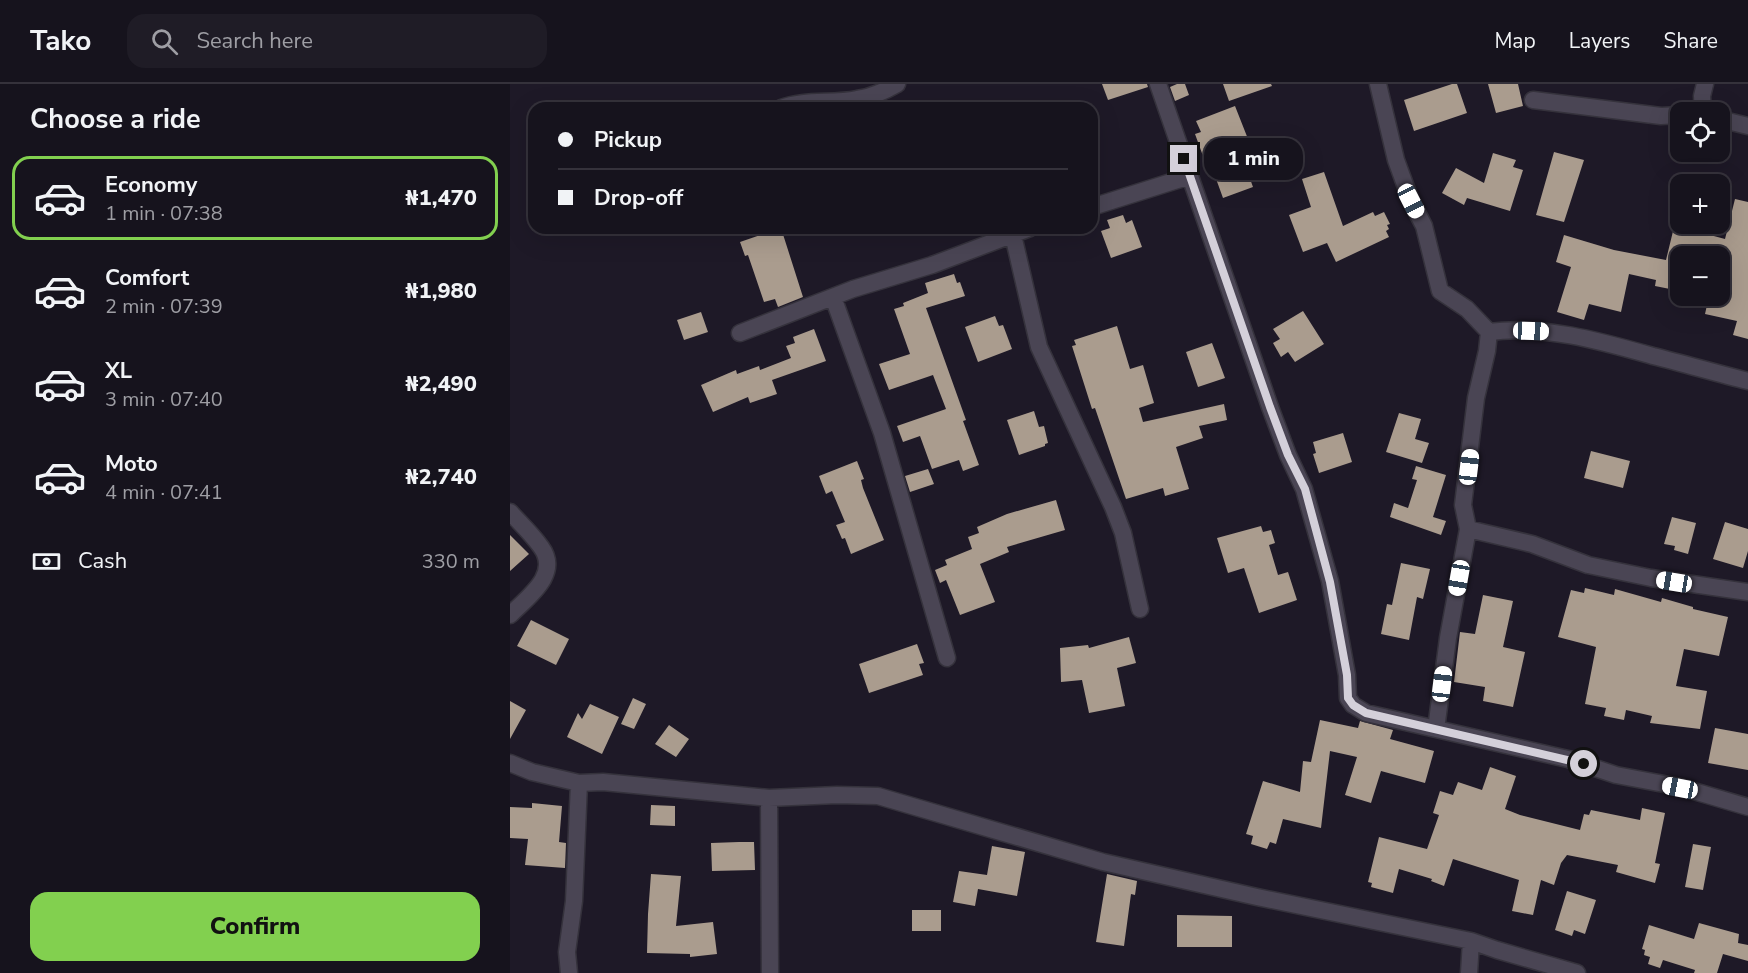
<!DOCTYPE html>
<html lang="en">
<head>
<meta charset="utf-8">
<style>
  body { margin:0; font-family:"Nunito Sans",sans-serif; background:#1f1c26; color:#f1f3f6; height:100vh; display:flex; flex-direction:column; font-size:22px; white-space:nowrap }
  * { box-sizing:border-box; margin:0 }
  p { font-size:20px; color:#9e9ea4 }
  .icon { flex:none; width:33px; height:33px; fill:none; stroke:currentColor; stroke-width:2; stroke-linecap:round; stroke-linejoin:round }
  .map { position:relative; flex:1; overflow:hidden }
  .panel { display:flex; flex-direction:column; background:#16131d; width:510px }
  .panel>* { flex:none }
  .hud { position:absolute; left:18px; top:18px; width:570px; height:132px; border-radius:18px; box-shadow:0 6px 24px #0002,0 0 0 2px #35323b; display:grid; align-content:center; height:132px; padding:0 30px; background:#16131d }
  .controls { position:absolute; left:1160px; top:18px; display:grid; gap:12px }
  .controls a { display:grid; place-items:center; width:60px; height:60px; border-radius:12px; background:#16131d; box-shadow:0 6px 24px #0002,0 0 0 2px #35323b; font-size:30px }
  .end { position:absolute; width:27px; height:27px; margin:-14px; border:8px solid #d4d0da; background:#111; box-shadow:0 0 0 3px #111 }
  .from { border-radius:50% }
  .bubble { position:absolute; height:42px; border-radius:18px; background:#16131d; box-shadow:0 6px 24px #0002,0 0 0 2px #35323b; font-size:20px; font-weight:800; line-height:42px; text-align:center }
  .car { position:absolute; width:18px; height:36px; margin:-18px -9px; border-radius:8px; box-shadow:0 0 4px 2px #0007; background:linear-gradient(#fff 24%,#345 0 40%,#fff 0 76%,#345 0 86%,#fff 0) }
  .hud b { display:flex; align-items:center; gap:21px; height:57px; font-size:22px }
  .hud b+b { border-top:2px solid #35323b }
  .hud i { width:15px; height:15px; background:#f1f3f6 }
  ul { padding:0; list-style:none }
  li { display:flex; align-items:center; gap:18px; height:84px; margin:0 12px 9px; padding:0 18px; border:3px solid transparent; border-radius:18px }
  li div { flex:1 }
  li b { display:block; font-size:22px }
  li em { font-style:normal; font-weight:800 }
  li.on { border-color:#82d04f }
  li>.icon { width:54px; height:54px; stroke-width:1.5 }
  h2 { padding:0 30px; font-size:27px; line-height:72px }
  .pay { display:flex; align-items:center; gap:15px; height:66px; padding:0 30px; font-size:22px }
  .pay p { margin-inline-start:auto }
  .button { display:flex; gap:12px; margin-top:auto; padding:12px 30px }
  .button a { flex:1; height:69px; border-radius:18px; background:#82d04f; color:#111; font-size:24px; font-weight:800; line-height:69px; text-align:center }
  header { display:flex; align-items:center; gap:36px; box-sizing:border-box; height:84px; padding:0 30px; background:#16131d; border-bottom:2px solid #35323b }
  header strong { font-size:28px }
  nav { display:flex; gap:33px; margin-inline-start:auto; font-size:21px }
  .search { width:420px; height:54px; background:#1f1c26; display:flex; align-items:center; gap:15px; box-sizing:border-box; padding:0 21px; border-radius:18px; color:#9e9ea4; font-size:22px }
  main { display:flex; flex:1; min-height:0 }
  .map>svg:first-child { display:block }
  .building { fill:#aa9c8e }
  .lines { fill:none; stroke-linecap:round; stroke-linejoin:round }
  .minor-casing { stroke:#35323c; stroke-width:19 }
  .minor { stroke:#4a4554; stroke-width:16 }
  .route { stroke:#d4d0da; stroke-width:8 }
</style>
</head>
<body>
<header>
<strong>Tako</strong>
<div class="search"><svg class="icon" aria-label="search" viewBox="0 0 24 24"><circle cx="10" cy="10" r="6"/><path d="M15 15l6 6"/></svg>Search here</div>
<nav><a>Map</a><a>Layers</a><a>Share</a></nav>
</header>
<main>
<section class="panel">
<h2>Choose a ride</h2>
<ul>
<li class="on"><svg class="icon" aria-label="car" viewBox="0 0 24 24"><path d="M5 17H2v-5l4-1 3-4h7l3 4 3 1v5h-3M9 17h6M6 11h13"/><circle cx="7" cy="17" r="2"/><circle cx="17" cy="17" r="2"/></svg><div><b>Economy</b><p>1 min · 07:38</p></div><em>₦1,470</em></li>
<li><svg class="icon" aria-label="car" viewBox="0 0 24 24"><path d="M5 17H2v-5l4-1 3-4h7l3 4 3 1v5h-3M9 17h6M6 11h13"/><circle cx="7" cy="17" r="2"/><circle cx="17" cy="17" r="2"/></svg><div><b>Comfort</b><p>2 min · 07:39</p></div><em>₦1,980</em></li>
<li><svg class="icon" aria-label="car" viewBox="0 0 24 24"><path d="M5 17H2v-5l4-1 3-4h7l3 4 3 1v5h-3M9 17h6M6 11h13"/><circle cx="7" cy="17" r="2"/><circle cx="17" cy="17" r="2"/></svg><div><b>XL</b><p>3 min · 07:40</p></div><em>₦2,490</em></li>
<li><svg class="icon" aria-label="car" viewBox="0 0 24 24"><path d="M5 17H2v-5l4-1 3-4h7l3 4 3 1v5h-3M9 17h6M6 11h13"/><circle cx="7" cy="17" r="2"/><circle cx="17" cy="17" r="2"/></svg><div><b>Moto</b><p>4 min · 07:41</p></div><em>₦2,740</em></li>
</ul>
<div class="pay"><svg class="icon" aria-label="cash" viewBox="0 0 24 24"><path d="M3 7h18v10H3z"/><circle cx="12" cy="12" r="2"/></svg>Cash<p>330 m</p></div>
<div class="button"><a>Confirm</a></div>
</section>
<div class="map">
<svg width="1238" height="889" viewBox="0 0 1238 889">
  <rect width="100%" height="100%" fill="#1e1927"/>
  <path class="building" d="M592,0H637L638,3L598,16Z
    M667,0H675L679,11L665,17L660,3Z
    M713,0H761L762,2L719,17Z
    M942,0H947L957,29L904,47L894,16Z
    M978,0H1008L1013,22L986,29Z
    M725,22L738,55L727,59L743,103L713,114L697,70L693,72L685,50L691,48L686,37Z
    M1044,68L1074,76L1054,138L1026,131Z
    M983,69L1006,76L1003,83L1013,86L1000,127L957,114L954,121L932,109L946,84L974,99Z
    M814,88L833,142L863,128L865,132L874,128L880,140L877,141L879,145L876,147L879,153L826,178L817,159L793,168L779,131L801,123L792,95Z
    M1225,115L1238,118V255L1223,251L1227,237L1195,230L1199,212H1209V172H1197L1170,166V207L1145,202L1146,196L1119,190L1111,228L1079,220L1074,236L1047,228L1061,183L1046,178L1054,151L1104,166L1156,176L1165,139L1187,140L1185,147L1215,155Z
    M613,131L616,139L622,136L632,163L601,174L591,147L600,144L597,136Z
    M271,144L293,213L268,223L265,215L254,218L238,171L235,172L230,158Z
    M444,190L447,199L450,198L455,212L416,224L456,336L453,337L469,381L453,387L449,376L422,385L410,352L393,358L387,342L436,325L423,291L379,306L369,280L400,270L384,225L394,222L393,219L418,209L415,199Z
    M793,227L814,260L785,278L778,268L771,273L763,259L770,255L763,245Z
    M191,228L198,248L174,256L167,236Z
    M485,232L489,242L493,241L502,265L468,278L455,243Z
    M607,242L620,285L633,281L644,319L629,324L633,338L714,320L717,336L689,342L693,354L666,363L679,405L655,412L653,404L616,415L585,324L582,325L562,262L566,261L564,256Z
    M304,245L316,277L262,296L267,310L240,319L238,313L203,328L191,301L226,286L227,290L249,282L250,286L281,274L276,262L285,259L283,253Z
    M702,259L715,294L688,303L676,268Z
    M524,327L529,343L534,342L538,359L535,360V362L509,371L497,336Z
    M889,329L911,335L905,355L919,359L912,379L876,368Z
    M833,349L842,378L809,389L803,370L806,369L803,358Z
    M1081,367L1120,377L1113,404L1074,394Z
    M347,377L354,395L351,396L353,404L374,456L341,470L335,454L332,455L326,441L335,438L322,407L316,410L309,392Z
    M906,382L936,391L923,433L936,437L931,451L880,433L884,419L898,424L907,396L902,395Z
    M418,385L424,400L400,408L395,392Z
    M546,416L555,446L497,463L499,468L470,480L485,518L450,531L436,496L430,499L425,486L437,481L435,476L462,465L458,453L469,449L467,443L497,430Z
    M1162,433L1186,439L1178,470L1164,466L1165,462L1154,460Z
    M1215,438L1238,445V467L1233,484L1203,475Z
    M751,442L753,448L761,446L765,459L759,461L768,491L778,488L787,516L749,529L734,484L718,489L707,454Z
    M0,451L19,470L0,487Z
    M891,479L920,485L913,515L907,513L899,556L871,550L877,520L882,521Z
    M1075,504L1104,511L1105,505L1151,518L1152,514L1183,523V525L1218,533L1209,572L1174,565L1166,602L1197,607L1190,645L1140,639L1142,632L1116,626L1114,636L1094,632L1096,624L1075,620L1086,563L1048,553L1061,506L1074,509Z
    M973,511L1003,517L993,563L1015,568L1003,623L973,617L975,603L944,598L950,548L965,550Z
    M21,536L59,555L46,581L7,562Z
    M619,553L626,579L607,584L615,622L579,629L572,596L551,598L550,564L578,561L579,564Z
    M407,560L414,579L409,580L413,591L359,609L349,580Z
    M123,614L136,620L124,645L111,640Z
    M0,617L16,626L0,655Z
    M80,620L109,633L92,670L57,653L68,629L72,635Z
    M810,636L848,644L850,637L883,646L880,655L924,667L915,699L871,687L861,719L835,711L847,673L820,667L811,744L773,735L766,760L760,758L757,765L741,760L743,752L736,750L753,697L790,708L793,677L801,678Z
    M159,641L179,655L166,673L145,660Z
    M1205,644L1238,650V686L1198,679Z
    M980,683L1006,692L995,725L1010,731L1070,746L1074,730L1079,731L1081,726L1130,736L1132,724L1155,729L1145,779L1150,780L1145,799L1106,788L1108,781L1057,771L1051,779L1044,801L1031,796L1023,831L1002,827L1009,796L943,775L934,802L921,797L922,795L889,785L883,809L861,803L862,799L858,798L869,753L917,765L929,731L923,729L930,707L943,711L948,698L972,706Z
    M22,719L52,722L49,758L56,759L55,784L15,781L18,755L0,754V723L22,724Z
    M141,721L165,722V742L140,741Z
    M229,758H244L245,786L202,787L201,759Z
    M1183,760L1201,763L1193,806L1175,803Z
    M482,762L515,768L507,812L468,805L465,822L443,818L449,787L477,791Z
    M141,790L171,792L166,842L203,838L207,870L180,873V870L137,869L138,830Z
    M597,790L627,797L625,811L621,810L614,862L586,858Z
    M1057,807L1086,816L1075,850L1064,846L1062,852L1045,846Z
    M402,826H431V847H402Z
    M667,831L722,832V863H667Z
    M1189,839L1229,850L1228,859L1238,861V877L1213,870L1207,889H1184L1185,886L1153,876L1150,884L1138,880L1140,873L1134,871L1135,866L1132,865L1139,841L1184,855Z"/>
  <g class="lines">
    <g class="minor-casing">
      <path id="minor" d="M648,0L760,323L778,371L794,405L820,497L837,591L838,614L843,621L856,629L1058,675L1106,691L1170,703L1238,723
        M868,0L886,76L901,117L914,142L930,207L957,225L979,248L977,267L966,314L953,421L958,445L938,554L926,645
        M1023,16L1151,32L1170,31
        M271,24C294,15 322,20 347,15C361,13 375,7 387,0
        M1193,28L1192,12L1195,0
        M1209,35L1238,42
        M582,123L680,92
        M503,151L529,263L603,423L613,449L630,525
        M323,213L372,349L437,574
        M979,248C1035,241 1090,257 1143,272C1175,280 1206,289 1238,297
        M230,249L343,205L422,181L520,144
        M0,428C10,439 22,450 31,463C51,490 18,513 0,531
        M958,445L1022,460L1078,481L1141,494L1238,508
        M0,679L22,688L69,699L93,698L259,714L327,711L368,712L593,778L747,813L961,857L987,866L1067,889
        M259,714L260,889
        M59,889L57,868L64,817L69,699
        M959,889L961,857"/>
    </g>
    <use href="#minor" class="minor"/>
  </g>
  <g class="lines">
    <path class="route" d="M674,75L760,323L778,371L795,405L820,498L837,591L838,614L843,621L856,629L1074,680"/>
  </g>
</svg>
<div class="controls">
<a><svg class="icon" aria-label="locate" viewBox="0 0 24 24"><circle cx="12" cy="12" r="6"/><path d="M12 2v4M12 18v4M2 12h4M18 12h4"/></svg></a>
<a>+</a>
<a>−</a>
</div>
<i class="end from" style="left:1074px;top:680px"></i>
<i class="end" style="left:674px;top:75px"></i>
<div class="bubble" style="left:694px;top:54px;width:99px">1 min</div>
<i class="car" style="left:901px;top:117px;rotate:153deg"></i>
<i class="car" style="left:1021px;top:247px;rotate:92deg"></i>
<i class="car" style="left:959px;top:383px;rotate:7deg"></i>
<i class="car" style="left:949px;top:494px;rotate:190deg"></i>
<i class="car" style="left:1164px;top:498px;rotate:279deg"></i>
<i class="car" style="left:932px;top:600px;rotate:7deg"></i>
<i class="car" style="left:1170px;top:704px;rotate:281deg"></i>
<div class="hud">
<b><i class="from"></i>Pickup</b>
<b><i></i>Drop-off</b>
</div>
</div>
</main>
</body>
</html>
